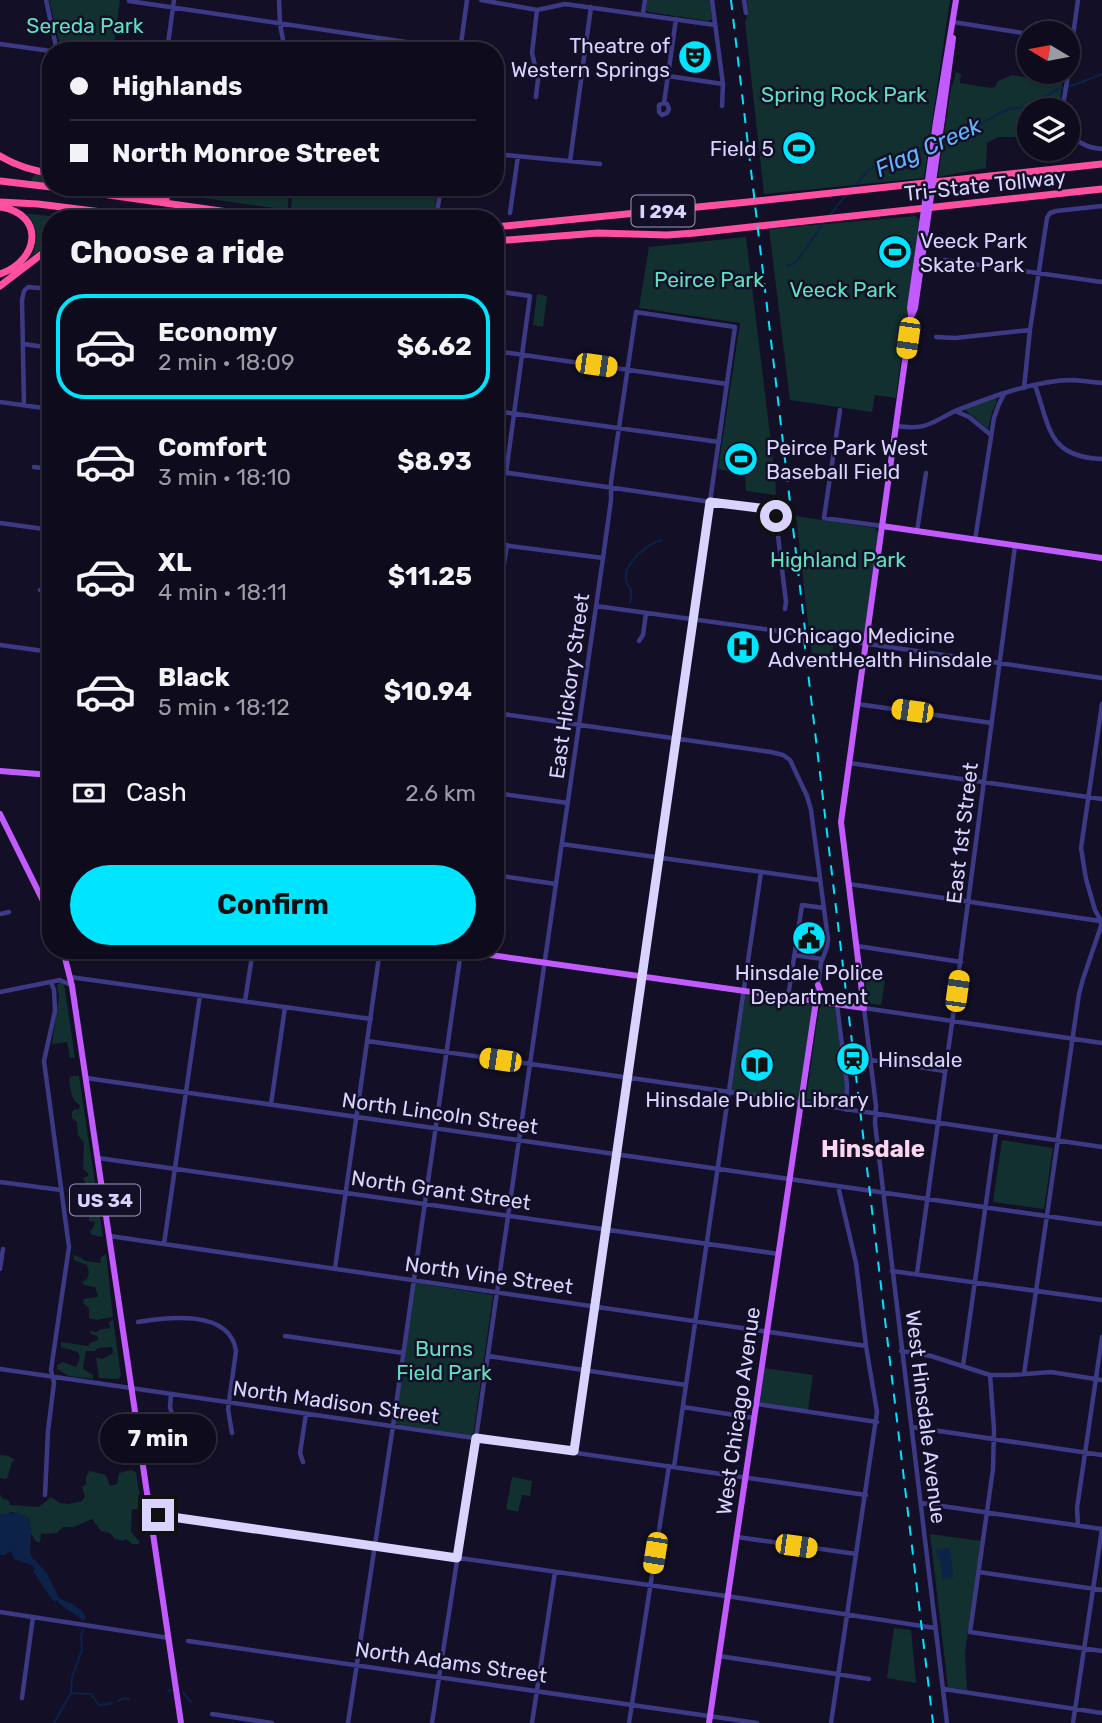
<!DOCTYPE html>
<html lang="en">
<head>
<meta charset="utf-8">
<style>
  body { margin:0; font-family:Rubik,sans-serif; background:#171425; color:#f1f3f6; height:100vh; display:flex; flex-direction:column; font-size:26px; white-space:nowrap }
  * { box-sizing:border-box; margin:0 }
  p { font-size:23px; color:#9b9ba3 }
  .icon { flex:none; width:38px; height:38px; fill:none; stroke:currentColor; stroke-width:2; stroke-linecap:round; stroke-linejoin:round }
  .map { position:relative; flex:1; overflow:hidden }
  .sheet { position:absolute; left:42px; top:210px; width:462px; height:749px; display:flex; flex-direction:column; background:#0e0b1c; border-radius:28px; box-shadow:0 2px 5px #0004,0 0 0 2px #2e2b3b }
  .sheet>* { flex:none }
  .banner { position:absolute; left:42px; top:42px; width:462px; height:154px; border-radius:28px; box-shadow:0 2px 5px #0004,0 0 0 2px #2e2b3b; display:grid; align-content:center; height:154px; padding:0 28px; background:#0e0b1c }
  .needle { width:46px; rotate:280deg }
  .buttons { position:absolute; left:1017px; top:21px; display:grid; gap:14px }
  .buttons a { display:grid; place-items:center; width:63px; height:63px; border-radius:50%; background:#0e0b1c; box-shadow:0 2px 5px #0004,0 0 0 2px #2e2b3b; font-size:35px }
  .end { position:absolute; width:32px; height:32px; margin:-16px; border:9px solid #d9d4ff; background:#111; box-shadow:0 0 0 4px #111 }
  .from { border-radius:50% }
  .bubble { position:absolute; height:49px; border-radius:24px; background:#0e0b1c; box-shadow:0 2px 5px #0004,0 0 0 2px #2e2b3b; font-size:23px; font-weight:700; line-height:49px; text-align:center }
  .car { position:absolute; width:21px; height:42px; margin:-21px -10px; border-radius:9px; box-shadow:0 0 5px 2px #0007; background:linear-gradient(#f5c518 24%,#345 0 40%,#f5c518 0 76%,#345 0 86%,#f5c518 0) }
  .banner b { display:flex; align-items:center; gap:24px; height:66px; font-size:26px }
  .banner b+b { border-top:2px solid #2e2b3b }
  .banner i { width:18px; height:18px; background:#f1f3f6 }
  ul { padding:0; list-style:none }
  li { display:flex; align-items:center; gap:21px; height:105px; margin:0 14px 10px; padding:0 14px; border:4px solid transparent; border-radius:28px }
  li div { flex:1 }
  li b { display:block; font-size:26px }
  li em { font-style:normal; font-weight:700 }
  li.selected { border-color:#00e5ff }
  li>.icon { width:63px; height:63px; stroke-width:1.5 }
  h2 { padding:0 28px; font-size:32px; line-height:84px }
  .pay { display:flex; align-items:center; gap:18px; height:77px; padding:0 28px; font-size:26px }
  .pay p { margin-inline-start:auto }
  .cta { display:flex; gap:14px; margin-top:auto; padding:14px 28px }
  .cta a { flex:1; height:80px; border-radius:42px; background:#00e5ff; color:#111; font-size:28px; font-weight:700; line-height:80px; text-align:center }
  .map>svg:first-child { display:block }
  .green { fill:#12302f }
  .water { fill:#0c2248 }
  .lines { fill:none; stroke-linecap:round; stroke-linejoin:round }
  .stream { stroke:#0c2248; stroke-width:2 }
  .minor { stroke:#3d3a85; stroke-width:4.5 }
  .major { stroke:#c25bff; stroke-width:6 }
  .highway { stroke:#ff4fa3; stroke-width:7 }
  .rail { stroke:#00e5ff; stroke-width:2; stroke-dasharray:10 9; stroke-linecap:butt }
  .minor-bridge { stroke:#3d3a85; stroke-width:4.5 }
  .major-bridge { stroke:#c25bff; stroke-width:6 }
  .route { stroke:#d9d4ff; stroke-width:9 }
  .labels { text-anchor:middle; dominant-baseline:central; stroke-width:5; stroke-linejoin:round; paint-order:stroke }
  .shield { fill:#130f26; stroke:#9e99be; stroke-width:2 }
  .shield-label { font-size:19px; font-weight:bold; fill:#d9d4ff }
  .park-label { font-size:21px; fill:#5fe0c0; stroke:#130f26 }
  .poi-label { font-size:21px; fill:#d9d4ff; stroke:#130f26; text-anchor:start }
  .street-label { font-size:21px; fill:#d9d4ff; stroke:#130f26 }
  .water-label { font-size:23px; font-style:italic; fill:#62b6ff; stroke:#130f26 }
  .quarter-label { font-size:24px; font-weight:bold; fill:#ffd6f0; stroke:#130f26 }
</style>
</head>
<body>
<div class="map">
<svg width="1102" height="1723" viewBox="0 0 1102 1723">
  <rect width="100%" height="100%" fill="#130f26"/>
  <path class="green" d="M49,0H120L113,51H68L61,49Z
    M647,0H710L712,19L708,21L649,12L646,10Z
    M747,0H950L924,178L764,194L745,22L748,13Z
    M956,72L961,74L960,83L991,88L995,87L998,81L1012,75L1037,79L1040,72L1063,79L1059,108L1058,110H1029V137H998L987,143L986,168L938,177L950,94Z
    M44,143H46L51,147V185L31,183L32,178C42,168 46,158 44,143Z
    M126,187H239L273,189L274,187H289L288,210Z
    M322,191L436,198L434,219H365L291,210L292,194Z
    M26,214H30L78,219H51V243L32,256C39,239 39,228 26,214Z
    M916,216L919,221L896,398L875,395L872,412L790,400L769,229Z
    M746,237L775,476L776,495L746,491L745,474L718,469L740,323L639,308L649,247Z
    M537,294L547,296L543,327L533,325Z
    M995,398L997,401L992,412L988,429L965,410L966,408Z
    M796,516L875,528L878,533L864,635L862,639L809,632Z
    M810,638L834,641L832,656L812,653Z
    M865,979L885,981L881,1005L868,1003Z
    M60,982L64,984L65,990L75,1058H70L67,1042L52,1044L59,996L57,986Z
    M745,995L813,1005L799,1101L731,1090Z
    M822,1006L835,1008L845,1081L844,1105H843L839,1103L806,1099L819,1009Z
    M72,1076H79L103,1237L92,1235L90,1232L93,1228L95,1222L89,1221V1216L93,1212L94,1204L86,1192L87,1186L83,1178L88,1176V1173L83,1169L84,1143L78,1135L77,1122L72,1118V1112L75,1109L79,1110L80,1105C70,1100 71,1089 69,1079Z
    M1002,1140L1053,1148L1044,1209L993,1202Z
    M106,1254L113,1317L97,1320L89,1318V1308L83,1303L84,1299L98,1297L95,1287L84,1285L82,1282L87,1279L89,1273L87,1265L74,1260L73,1255L80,1257L85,1261L100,1263L101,1257Z
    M415,1283L493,1295L473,1436L395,1424Z
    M113,1319L121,1376L118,1379L99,1378L96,1357L102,1359L113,1353L112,1347L98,1348L95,1351H86L83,1368L86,1371L93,1375V1379L69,1376L57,1369V1365L63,1362L76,1367L80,1358L78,1352L61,1347V1342L88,1346L90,1343L98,1340L97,1336L91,1334L90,1331L97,1332L99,1330L110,1328L109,1323Z
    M764,1368L813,1375L808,1410L759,1402Z
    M0,1455L8,1456L15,1460L12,1462L7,1479L0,1478Z
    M130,1470L136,1472L142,1510L132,1509L131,1532L140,1542L138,1544H132L126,1539L123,1541L115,1539L110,1533L101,1531L92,1519L74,1527H63L57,1533L41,1534L40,1542H36L31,1533L29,1518L12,1512L7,1514H0V1494L2,1498L9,1501L10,1505L39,1507L51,1497L60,1503L68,1504L82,1501L85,1497L82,1487L86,1484V1477L89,1471L106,1475L110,1486L117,1484L119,1473Z
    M512,1477L532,1481L530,1496L522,1495L518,1512L506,1509Z
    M930,1534L981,1541L965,1653L967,1690L948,1687Z
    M894,1628L911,1630L916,1683L887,1678Z"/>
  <path class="water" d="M17,1512L29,1518L31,1533L30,1550L31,1556L46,1572L59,1598C69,1603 81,1606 86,1617L84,1620H82C75,1611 62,1610 57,1600L55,1602C46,1593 40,1580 33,1571L35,1569L32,1565L14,1559L11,1551L4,1555H0V1514H7Z
    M950,1548L953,1578L943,1579L940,1558L937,1557L936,1550Z"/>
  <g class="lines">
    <path class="stream" d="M940,142L968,131L996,115L1009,109L1025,107L1059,89L1077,84L1102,74
      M852,188L868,171L878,164L932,145
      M830,215L846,195
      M787,266L793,264L798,260L824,222
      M630,602C634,586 628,590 626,580C623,564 648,543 662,540
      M168,1691L171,1690
      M71,1693L91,1694L99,1705L109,1704L112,1702
      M183,1693L191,1702
      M118,1701L125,1698L129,1699
      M54,1723L71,1693L72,1677L82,1650L81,1637L83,1630"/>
    <path class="minor" d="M46,0L57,51
      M279,0L280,24L285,51
      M481,0L537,10L565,4L715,25
      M712,0L723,84L722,106
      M744,0L746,13
      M129,1L460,50
      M643,14L645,0
      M953,22L1029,34
      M0,44L51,51
      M1071,50L1078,0
      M167,51L174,0
      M460,51L467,0
      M668,76L723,84
      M536,97L538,79L532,53L537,10
      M51,99V110
      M664,103L667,104L669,109L667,113L662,115L659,112V105L664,103L676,19
      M1062,110L1068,76V66
      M1068,130C1076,143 1088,148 1102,149
      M495,154L600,164
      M570,161L591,7
      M510,213L518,156
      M436,219L441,187
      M944,260L1102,282
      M495,291L530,296L506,473L495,482
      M936,337L955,338L1030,330
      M24,344L51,348
      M495,351L727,384
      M1035,385C1050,428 1048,457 1102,459
      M1024,388L1030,330L1047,218L1050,213L1056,211L1102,206
      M0,402L51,409
      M24,405L22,300L24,291L28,287L51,289
      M840,410L824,518L882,526
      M495,411L719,442
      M955,411C991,397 1035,380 1074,380C1083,381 1093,382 1102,383
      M896,426C927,430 929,424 955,411L969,417L991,435
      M34,467L51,469
      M495,471L775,511L786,602L785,609
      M0,523L51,530
      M917,531L926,473
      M975,540L994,418L999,404L1004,394
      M495,544L603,558
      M40,590L51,592
      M596,606L786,632
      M495,621L507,545
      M820,637L1102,678
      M639,641L643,635L646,613
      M0,645L51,652
      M857,704L992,723
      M495,713L771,752L783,755L790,760L807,796L811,810L828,939L827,947L821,963L816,1001
      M849,763L1102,799
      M495,793L568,803
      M562,844L819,880
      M495,875L556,884
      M849,884L1100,921
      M0,914L9,912
      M857,946L961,962
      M794,955L822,959
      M70,977L371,1019
      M0,992L60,980L71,985
      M200,995L164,1244L866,1346
      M788,997L802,905L824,908
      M245,1001L253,950
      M837,1005L847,1085L846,1110
      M367,1041L723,1091L1102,1147
      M871,1060L945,1071
      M86,1078L1102,1224
      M271,1104L285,1007
      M98,1158L779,1254
      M0,1182L61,1190
      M110,1236L164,1244
      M335,1268L380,950
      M0,1269L3,1249
      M892,1271L1102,1300
      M917,1273L953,1016L1015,546
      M138,1322C167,1317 230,1309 236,1351L228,1409L232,1433
      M285,1336L403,1353
      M901,1351L931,1356L990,1375H1012L1051,1372L1102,1380
      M488,1356L686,1385
      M963,1366L996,1132
      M0,1369L866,1495
      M1024,1374L1079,994L1083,979L1101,926V921L1095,910L1086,879L1081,848L1102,704
      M990,1375L994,1429L993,1469L970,1632L1102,1651
      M171,1394L170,1407L175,1425
      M757,1404L877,1422
      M683,1407L754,1418
      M912,1427L1102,1455
      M303,1462L300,1453L306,1414
      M674,1467L761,872
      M45,1495L48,1431L54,1383L51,1370L69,1247L44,1061L55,1011L54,990L51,982
      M921,1503L1102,1529
      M150,1514L733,1597L935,1628
      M1078,1526L1077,1508L1102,1337
      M737,1537L856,1554
      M979,1572L1102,1590
      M0,1612L169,1638
      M188,1641L757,1723
      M719,1656L869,1679
      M944,1689L1102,1713
      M22,1698L33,1617
      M212,1714L272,1723
      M348,1723L393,1426L461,951
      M432,1723L476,1438L603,558L611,500V482L636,312L735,327L574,1451
      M532,1723L555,1572
      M629,1723L669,1466
      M831,1723L877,1412L866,1346L856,1263L838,1186
      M947,1723L875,1123L876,1106L864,1008L1102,1043
      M1073,1723L1102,1529"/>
    <path class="major" d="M942,119L953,38
      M936,122L956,0
      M912,315L915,308L927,224
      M882,526L1102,558
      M0,771L51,775
      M0,814L51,917
      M63,950L72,986L181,1723
      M455,950L864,1008L841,822L911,317L910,308L922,224
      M818,985L822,995L832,1002
      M709,1723L816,1001"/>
    <path class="highway" d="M0,156C16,166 33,170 51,174
      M0,181L51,187
      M53,187L277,219
      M112,187L166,199
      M0,202L38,204L157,219
      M0,207C46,214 39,261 0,274
      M495,227L748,202L1102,164
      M495,241L598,233L667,235L695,233L1102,189
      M0,286L51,247"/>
    <path class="rail" d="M731,0L805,630
      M804,639L933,1723"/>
    <path class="minor-bridge" d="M786,632L820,637"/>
    <path class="major-bridge" d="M922,224L936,122
      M927,224L942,119"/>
  </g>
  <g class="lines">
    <path class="route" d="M158,1515L457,1558L476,1438L574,1451L710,502L775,510L776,516"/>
  </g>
  <defs>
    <g id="theatre-disc" transform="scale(1.75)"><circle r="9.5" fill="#00e5ff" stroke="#130f26"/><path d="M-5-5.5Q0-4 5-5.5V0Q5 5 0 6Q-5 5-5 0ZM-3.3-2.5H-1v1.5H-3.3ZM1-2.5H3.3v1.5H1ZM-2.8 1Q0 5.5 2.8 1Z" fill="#111"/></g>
    <g id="stadium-disc" transform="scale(1.75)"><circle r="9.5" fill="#00e5ff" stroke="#130f26"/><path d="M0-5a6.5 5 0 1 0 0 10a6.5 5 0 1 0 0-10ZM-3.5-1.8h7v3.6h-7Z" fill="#111"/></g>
    <g id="hospital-disc" transform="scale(1.75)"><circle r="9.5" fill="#00e5ff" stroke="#130f26"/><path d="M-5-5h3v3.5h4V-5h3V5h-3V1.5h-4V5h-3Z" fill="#111"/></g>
    <g id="civic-disc" transform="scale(1.75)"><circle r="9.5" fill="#00e5ff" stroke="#130f26"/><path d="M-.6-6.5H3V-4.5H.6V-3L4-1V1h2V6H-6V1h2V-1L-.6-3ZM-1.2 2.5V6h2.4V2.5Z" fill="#111"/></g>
    <g id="station-disc" transform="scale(1.75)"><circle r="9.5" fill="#00e5ff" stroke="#130f26"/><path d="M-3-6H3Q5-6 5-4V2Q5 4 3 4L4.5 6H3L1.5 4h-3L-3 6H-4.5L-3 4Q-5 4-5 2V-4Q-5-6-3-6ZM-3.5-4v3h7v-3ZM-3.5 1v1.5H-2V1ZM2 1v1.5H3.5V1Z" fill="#111"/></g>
    <g id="library-disc" transform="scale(1.75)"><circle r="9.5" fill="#00e5ff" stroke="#130f26"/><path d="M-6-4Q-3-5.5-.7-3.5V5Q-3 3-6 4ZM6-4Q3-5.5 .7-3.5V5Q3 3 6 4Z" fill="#111"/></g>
  </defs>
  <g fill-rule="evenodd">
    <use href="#theatre-disc" x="695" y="57"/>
    <use href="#stadium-disc" x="799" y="148"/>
    <use href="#stadium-disc" x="895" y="252"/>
    <use href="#stadium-disc" x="741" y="459"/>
    <use href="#hospital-disc" x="743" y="647"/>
    <use href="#civic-disc" x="809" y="938"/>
    <use href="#station-disc" x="853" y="1059"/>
    <use href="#library-disc" x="757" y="1065"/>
  </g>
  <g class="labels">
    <g class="shield">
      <rect x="631.5" y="195.5" width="63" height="31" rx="5"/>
      <rect x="70" y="1184.5" width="70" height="31" rx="5"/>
    </g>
    <g class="shield-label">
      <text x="663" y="211">I 294</text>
      <text x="105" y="1200">US 34</text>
    </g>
    <g class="park-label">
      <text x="85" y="25">Sereda Park</text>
      <text x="844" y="94">Spring Rock Park</text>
      <text x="709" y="279">Peirce Park</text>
      <text x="843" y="289">Veeck Park</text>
      <text x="838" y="559">Highland Park</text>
      <text x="444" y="1348">Burns<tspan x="444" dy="24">Field Park</tspan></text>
    </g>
    <g class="poi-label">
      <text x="670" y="45" text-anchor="end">Theatre of<tspan x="670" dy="24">Western Springs</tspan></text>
      <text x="774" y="148" text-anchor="end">Field 5</text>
      <text x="920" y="240">Veeck Park<tspan x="920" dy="24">Skate Park</tspan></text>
      <text x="766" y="447">Peirce Park West<tspan x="766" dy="24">Baseball Field</tspan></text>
      <text x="768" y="635">UChicago Medicine<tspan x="768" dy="24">AdventHealth Hinsdale</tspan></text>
      <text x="809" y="972" text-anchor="middle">Hinsdale Police<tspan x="809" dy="24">Department</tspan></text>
      <text x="878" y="1059">Hinsdale</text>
      <text x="757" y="1099" text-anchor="middle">Hinsdale Public Library</text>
    </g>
    <g class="street-label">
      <text transform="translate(985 185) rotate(-6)">Tri-State Tollway</text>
      <text transform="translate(569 686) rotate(-82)">East Hickory Street</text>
      <text transform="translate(962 833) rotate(-83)">East 1st Street</text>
      <text transform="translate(440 1113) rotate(8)">North Lincoln Street</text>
      <text transform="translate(441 1190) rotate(8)">North Grant Street</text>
      <text transform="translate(489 1275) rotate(8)">North Vine Street</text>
      <text transform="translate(336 1402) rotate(8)">North Madison Street</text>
      <text transform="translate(738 1411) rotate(-82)">West Chicago Avenue</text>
      <text transform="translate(926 1417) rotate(83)">West Hinsdale Avenue</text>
      <text transform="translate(451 1662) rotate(8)">North Adams Street</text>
    </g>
    <g class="water-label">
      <text transform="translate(928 147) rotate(-24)">Flag Creek</text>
    </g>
    <g class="quarter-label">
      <text x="873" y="1149">Hinsdale</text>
    </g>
  </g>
</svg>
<div class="buttons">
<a><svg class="needle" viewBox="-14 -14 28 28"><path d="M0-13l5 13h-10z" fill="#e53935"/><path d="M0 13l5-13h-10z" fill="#9b9ba3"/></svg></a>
<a><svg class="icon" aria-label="layers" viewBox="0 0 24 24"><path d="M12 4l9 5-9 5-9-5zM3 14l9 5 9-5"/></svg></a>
</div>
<i class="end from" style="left:776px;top:516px"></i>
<i class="end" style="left:158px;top:1515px"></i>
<div class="bubble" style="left:100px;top:1414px;width:116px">7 min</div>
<i class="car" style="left:908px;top:338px;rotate:188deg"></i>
<i class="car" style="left:596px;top:365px;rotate:98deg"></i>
<i class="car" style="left:912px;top:711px;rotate:278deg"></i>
<i class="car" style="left:957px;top:991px;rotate:8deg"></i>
<i class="car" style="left:500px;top:1060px;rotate:278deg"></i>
<i class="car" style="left:796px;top:1546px;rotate:98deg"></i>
<i class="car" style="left:655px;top:1553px;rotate:189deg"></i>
<div class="banner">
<b><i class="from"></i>Highlands</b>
<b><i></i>North Monroe Street</b>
</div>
<section class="sheet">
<h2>Choose a ride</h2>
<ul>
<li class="selected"><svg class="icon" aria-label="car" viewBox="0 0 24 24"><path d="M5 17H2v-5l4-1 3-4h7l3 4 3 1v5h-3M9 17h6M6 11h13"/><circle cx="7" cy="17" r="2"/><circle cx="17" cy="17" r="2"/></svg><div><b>Economy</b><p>2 min · 18:09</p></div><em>$6.62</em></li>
<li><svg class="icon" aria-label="car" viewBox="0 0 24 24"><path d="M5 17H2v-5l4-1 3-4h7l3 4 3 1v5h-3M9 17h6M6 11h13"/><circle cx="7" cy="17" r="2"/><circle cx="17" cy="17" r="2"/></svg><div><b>Comfort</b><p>3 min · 18:10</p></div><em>$8.93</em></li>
<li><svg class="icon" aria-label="car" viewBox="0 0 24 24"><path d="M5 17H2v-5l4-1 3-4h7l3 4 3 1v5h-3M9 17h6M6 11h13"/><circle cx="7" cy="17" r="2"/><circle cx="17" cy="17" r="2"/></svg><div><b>XL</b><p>4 min · 18:11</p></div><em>$11.25</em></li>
<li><svg class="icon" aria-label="car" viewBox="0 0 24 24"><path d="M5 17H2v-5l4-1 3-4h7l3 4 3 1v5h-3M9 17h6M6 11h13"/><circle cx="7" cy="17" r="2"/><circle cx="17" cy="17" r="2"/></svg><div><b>Black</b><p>5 min · 18:12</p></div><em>$10.94</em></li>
</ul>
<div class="pay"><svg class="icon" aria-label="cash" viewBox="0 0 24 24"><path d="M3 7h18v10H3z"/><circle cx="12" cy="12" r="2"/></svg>Cash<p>2.6 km</p></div>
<div class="cta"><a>Confirm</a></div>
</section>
</div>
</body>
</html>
